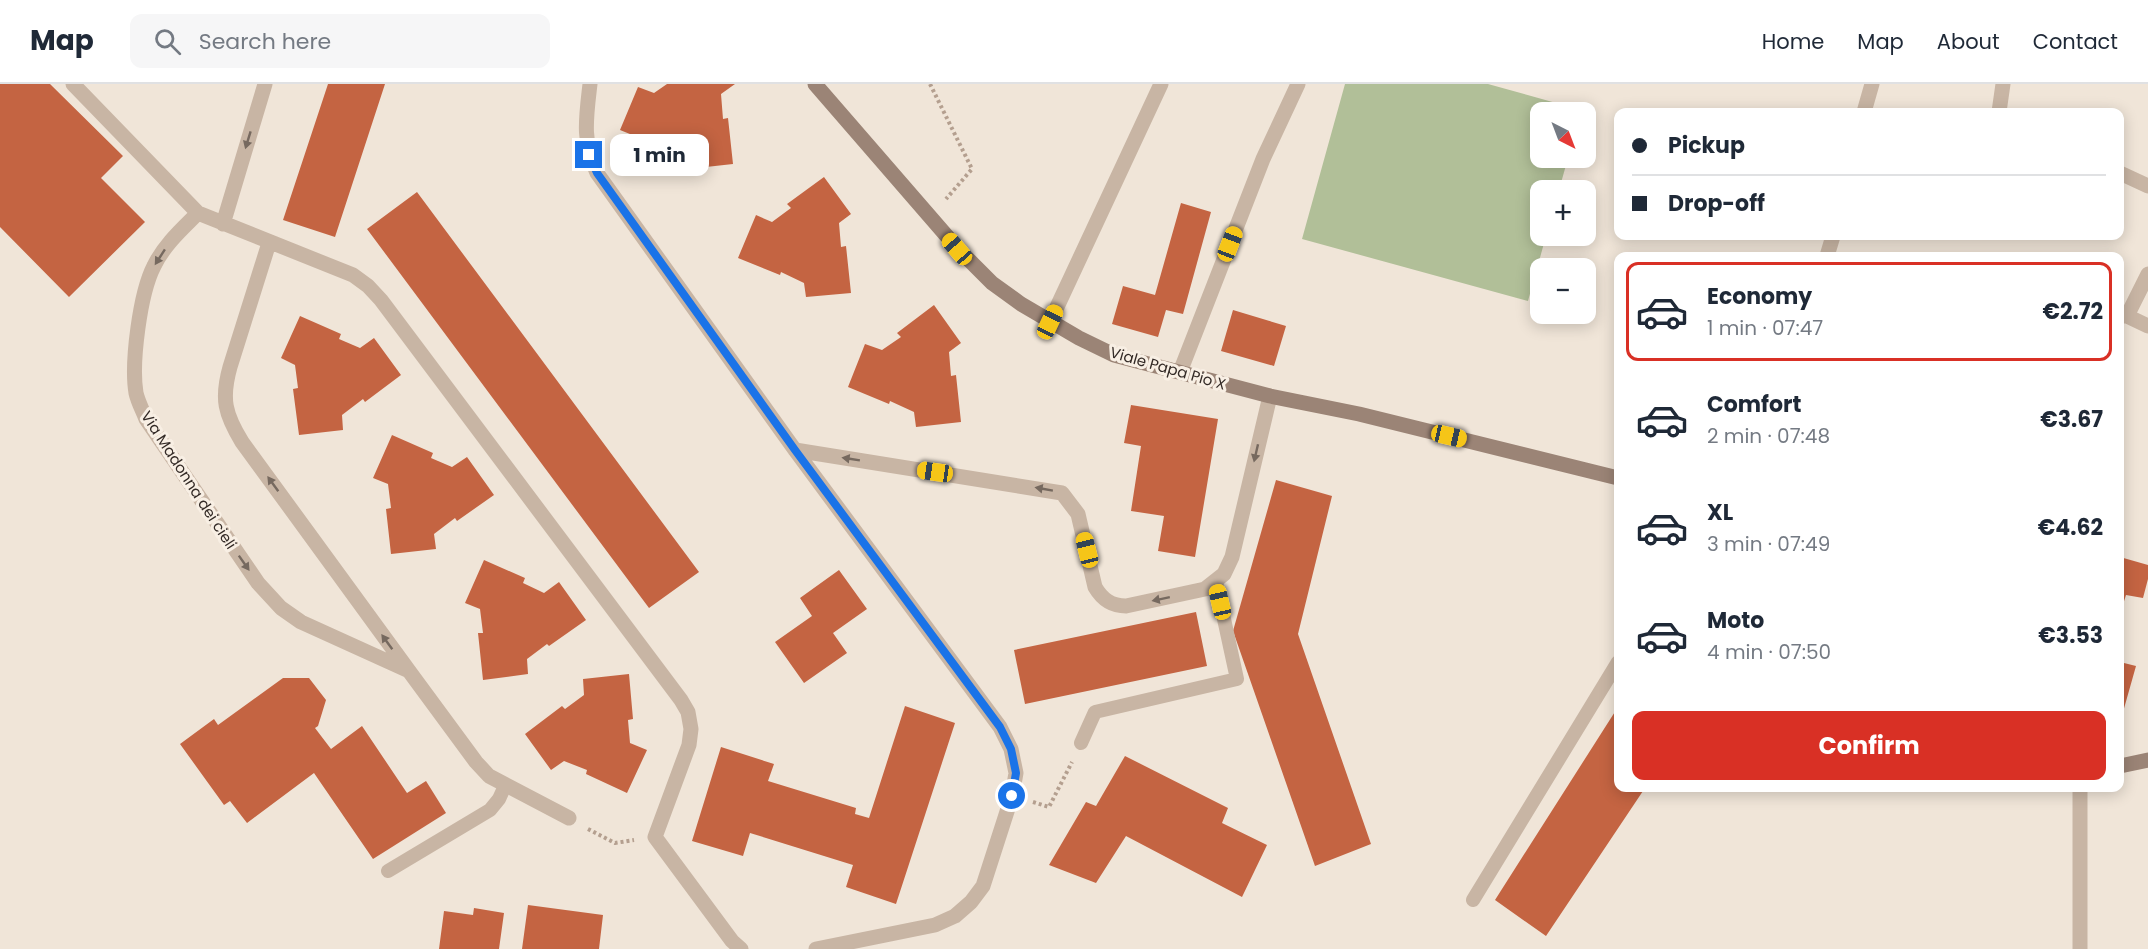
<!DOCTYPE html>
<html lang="en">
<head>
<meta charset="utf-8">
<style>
  body { margin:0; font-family:Poppins,sans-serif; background:#f6f6f7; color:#1f2937; height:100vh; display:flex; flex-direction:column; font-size:22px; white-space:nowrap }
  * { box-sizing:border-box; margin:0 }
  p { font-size:20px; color:#747a83 }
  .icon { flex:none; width:33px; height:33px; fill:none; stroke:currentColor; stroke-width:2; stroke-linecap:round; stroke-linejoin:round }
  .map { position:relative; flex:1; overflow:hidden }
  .sheet { position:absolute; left:1614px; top:168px; width:510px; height:540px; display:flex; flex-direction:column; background:#fff; border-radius:12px; box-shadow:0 3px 15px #0003 }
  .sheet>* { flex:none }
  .top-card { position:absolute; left:1614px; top:24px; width:510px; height:132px; border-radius:12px; box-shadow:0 3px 15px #0003; display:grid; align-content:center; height:132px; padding:0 18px; background:#fff }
  .needle { width:39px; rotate:138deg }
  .tools { position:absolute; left:1530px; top:18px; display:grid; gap:12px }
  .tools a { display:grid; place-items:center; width:66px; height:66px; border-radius:12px; background:#fff; box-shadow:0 3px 15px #0003; font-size:30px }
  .end { position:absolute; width:27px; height:27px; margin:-14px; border:8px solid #1a73e8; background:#fff; box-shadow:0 0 0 3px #fff }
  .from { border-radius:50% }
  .bubble { position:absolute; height:42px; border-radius:12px; background:#fff; box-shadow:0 3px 15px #0003; font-size:20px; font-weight:700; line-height:42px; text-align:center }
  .car { position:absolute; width:18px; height:36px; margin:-18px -9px; border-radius:8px; box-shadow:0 0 4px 2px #0007; background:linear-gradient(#f5c518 24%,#345 0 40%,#f5c518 0 76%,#345 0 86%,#f5c518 0) }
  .top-card b { display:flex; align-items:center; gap:21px; height:57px; font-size:22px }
  .top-card b+b { border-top:2px solid #e0e1e3 }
  .top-card i { width:15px; height:15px; background:#1f2937 }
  ul { padding:10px 0 0; list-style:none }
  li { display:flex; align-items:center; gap:18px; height:99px; margin:0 12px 9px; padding:0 6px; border:3px solid transparent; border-radius:12px }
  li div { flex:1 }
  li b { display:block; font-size:22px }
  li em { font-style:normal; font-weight:700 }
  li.selected { border-color:#d93025 }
  li>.icon { width:54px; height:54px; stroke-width:1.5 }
  .primary-button { display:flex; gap:12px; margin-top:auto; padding:12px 18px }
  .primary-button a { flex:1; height:69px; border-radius:12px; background:#d93025; color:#fff; font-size:24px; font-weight:700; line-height:69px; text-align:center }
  header { display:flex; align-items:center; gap:36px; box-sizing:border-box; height:84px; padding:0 30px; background:#fff; border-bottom:2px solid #e0e1e3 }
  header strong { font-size:28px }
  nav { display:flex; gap:33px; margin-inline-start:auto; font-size:21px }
  .search { width:420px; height:54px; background:#f6f6f7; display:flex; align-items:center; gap:15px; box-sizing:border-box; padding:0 21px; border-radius:12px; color:#747a83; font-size:22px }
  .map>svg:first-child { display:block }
  .pitch { fill:#b1bf98 }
  .building { fill:#c46442 }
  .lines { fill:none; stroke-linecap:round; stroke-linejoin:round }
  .path { stroke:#b49f8f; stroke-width:4; stroke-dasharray:3 3; stroke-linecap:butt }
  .lane { stroke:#c8b5a4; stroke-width:14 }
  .street { stroke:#c8b5a4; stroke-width:15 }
  .secondary { stroke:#9b8476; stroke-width:15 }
  .oneway { fill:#76695f }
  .route { stroke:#1a73e8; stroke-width:8 }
  .labels { text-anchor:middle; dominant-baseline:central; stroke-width:6; stroke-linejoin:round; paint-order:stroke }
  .street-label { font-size:15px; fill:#332a26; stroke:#f8efe4 }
</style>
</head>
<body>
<header>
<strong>Map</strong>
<div class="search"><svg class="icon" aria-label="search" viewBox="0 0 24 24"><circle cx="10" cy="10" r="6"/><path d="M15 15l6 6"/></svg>Search here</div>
<nav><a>Home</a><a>Map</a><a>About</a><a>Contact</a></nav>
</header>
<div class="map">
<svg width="2148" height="865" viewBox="0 0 2148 865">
  <rect width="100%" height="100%" fill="#f0e5d8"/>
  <path class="pitch" d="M1345,0H1488L1581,26V28H1540V74H1568L1559,106H1540V152H1546L1528,217L1302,155Z"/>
  <path class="building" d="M0,0H50L123,72L101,94L145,138L69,213L0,143Z
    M328,0H385L335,153L283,136Z
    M667,0H735L721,10L723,35L728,34L733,80L688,85L687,70L663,60L662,63L620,46L638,3L654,9Z
    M824,93L851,130L839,139L841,163L846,162L851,209L806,213L804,199L781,188L780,191L738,174L756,131L772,138L791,124L787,120Z
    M417,108L699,488L649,524L367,145Z
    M1181,119L1211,128L1183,230L1166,226L1158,253L1112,240L1123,202L1155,211Z
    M934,221L961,259L949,268L951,292L956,291L961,338L916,343L914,328L890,317L889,320L848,303L865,260L882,266L901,253L897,249Z
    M1233,226L1286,242L1274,282L1221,267Z
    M300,232L341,250L339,255L360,264L374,254L401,291L365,318L363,315L342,331L343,346L299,351L293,305L298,304L295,281L281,274Z
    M1131,321L1218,335L1195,473L1158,467L1164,432L1131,427L1141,362L1124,359Z
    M392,351L433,369L431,374L452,383L467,373L494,411L457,437L455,434L434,450L436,465L391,470L386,425L391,424L388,400L373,394Z
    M1276,396L1332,412L1298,550L1371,760L1315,782L1233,547Z
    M2120,473L2148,481V495L2143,514L2126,511L2120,530Z
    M484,476L525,494L523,499L544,509L559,498L586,536L549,562L547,560L527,575L528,590L483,596L478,549H483L480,525L465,519Z
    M839,486L867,525L833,549L847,569L804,599L775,558L812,532L800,514Z
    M1196,528L1207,582L1025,620L1014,566Z
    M2120,578L2136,582L2123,628L2120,627Z
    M629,590L633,635L628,636L630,659L647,666L627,709L586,690L587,686L564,677L551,686L525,650L562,622L565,625L584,611L583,595Z
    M283,594H309L326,616L318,642L315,644L331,665L362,642L407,709L426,697L446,729L373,775L314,689L247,739L230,717L224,721L180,660L214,635L218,641Z
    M905,622L955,639L896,820L846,803L853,781L750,749L743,772L692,757L721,663L774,680L768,697L856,724L855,730L869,734Z
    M1618,623V704H1645L1546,852L1495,816Z
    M1125,672L1228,724L1222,739L1267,761L1242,813L1126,752L1096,799L1049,781L1086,718L1096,722Z
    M528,821L603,831L599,865H522Z
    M474,824L504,829L499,865H439L444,827L473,831Z"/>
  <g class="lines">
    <path class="path" d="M930,0L972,85L946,115
      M1033,718L1049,723L1072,678
      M588,745L615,759L634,756"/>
    <path class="lane" d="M1081,659L1095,628L1237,595L1216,498
      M388,787L490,726L499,715L505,702
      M1473,816L1618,578"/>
    <path class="street" d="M73,0L198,129L353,191L368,202L381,216L681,616L688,628L691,645L689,661L655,753L732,857L741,865
      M590,0C586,35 582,56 597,89L795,366L1000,643L1011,665L1016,689L1012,712L983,802L971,818L955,832L935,841L816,865
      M1864,28L1872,0
      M1999,28L2003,0
      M2120,89L2148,102
      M198,129C182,145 164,161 154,182C140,209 131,279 136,309C138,318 143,327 146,335L258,499L281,524L301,538L409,587L242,358C225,330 221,315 230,283L269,159
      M223,140L265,0
      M1827,172L1833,152
      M2120,232H2127L2148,242
      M2127,232L2148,190
      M1050,238L1161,0
      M1180,288L1263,75L1298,0
      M795,366L1062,409L1078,430L1095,503C1102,515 1111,522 1126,522L1205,505L1224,490L1232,473L1270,312
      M409,587L476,678L489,692L569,734
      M2080,865V704"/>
    <path class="secondary" d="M815,0L958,165L992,199L1021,220L1079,254L1114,271L1270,312L1359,330L1618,394
      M2120,682L2148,676"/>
  </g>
  <defs><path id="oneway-solid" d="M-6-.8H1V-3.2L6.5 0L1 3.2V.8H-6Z" transform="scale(1.5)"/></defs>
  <g class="oneway">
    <use href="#oneway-solid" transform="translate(248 56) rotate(107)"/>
    <use href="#oneway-solid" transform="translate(160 173) rotate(123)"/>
    <use href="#oneway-solid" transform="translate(1256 369) rotate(103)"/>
    <use href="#oneway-solid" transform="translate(851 375) rotate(-171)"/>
    <use href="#oneway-solid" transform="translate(273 400) rotate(-126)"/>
    <use href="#oneway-solid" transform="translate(1044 405) rotate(-170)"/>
    <use href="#oneway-solid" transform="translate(244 479) rotate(55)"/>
    <use href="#oneway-solid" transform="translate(1161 515) rotate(168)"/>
    <use href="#oneway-solid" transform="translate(387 558) rotate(-126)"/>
  </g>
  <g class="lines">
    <path class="route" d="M589,71L597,89L795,366L1000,643L1011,665L1016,689L1012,712"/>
  </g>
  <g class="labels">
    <g class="street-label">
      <text transform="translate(1168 284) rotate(16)">Viale Papa Pio X</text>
      <text transform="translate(189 396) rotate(57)">Via Madonna dei cieli</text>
    </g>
  </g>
</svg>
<div class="tools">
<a><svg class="needle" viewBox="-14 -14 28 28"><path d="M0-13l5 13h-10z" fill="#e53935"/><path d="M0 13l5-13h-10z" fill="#747a83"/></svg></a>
<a>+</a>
<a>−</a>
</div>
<i class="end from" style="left:1012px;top:712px"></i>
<i class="end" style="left:589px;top:71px"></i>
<div class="bubble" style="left:610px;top:50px;width:99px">1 min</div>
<i class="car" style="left:1230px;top:160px;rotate:21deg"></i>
<i class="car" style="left:957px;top:165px;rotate:319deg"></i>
<i class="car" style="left:1050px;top:238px;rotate:25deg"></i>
<i class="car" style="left:1449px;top:352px;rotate:103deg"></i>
<i class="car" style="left:935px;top:388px;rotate:278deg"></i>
<i class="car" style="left:1087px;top:466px;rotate:346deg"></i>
<i class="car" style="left:1220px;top:518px;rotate:347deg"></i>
<div class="top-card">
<b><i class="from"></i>Pickup</b>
<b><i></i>Drop-off</b>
</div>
<section class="sheet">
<ul>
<li class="selected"><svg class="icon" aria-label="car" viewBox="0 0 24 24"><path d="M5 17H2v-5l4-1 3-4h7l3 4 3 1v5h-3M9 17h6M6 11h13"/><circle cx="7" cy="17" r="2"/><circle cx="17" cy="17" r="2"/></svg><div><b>Economy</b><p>1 min · 07:47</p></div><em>€2.72</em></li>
<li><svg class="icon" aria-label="car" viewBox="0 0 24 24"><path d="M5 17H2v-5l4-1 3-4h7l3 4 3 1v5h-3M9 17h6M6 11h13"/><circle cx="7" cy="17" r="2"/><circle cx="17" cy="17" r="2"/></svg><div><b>Comfort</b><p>2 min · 07:48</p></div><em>€3.67</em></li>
<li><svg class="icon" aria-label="car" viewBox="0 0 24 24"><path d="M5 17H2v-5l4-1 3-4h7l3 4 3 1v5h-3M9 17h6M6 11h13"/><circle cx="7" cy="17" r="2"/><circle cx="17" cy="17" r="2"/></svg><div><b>XL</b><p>3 min · 07:49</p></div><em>€4.62</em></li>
<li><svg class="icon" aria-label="car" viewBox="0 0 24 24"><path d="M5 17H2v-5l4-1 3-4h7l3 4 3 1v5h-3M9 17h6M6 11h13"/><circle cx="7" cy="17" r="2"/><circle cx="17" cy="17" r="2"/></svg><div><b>Moto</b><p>4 min · 07:50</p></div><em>€3.53</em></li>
</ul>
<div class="primary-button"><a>Confirm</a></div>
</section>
</div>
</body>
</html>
